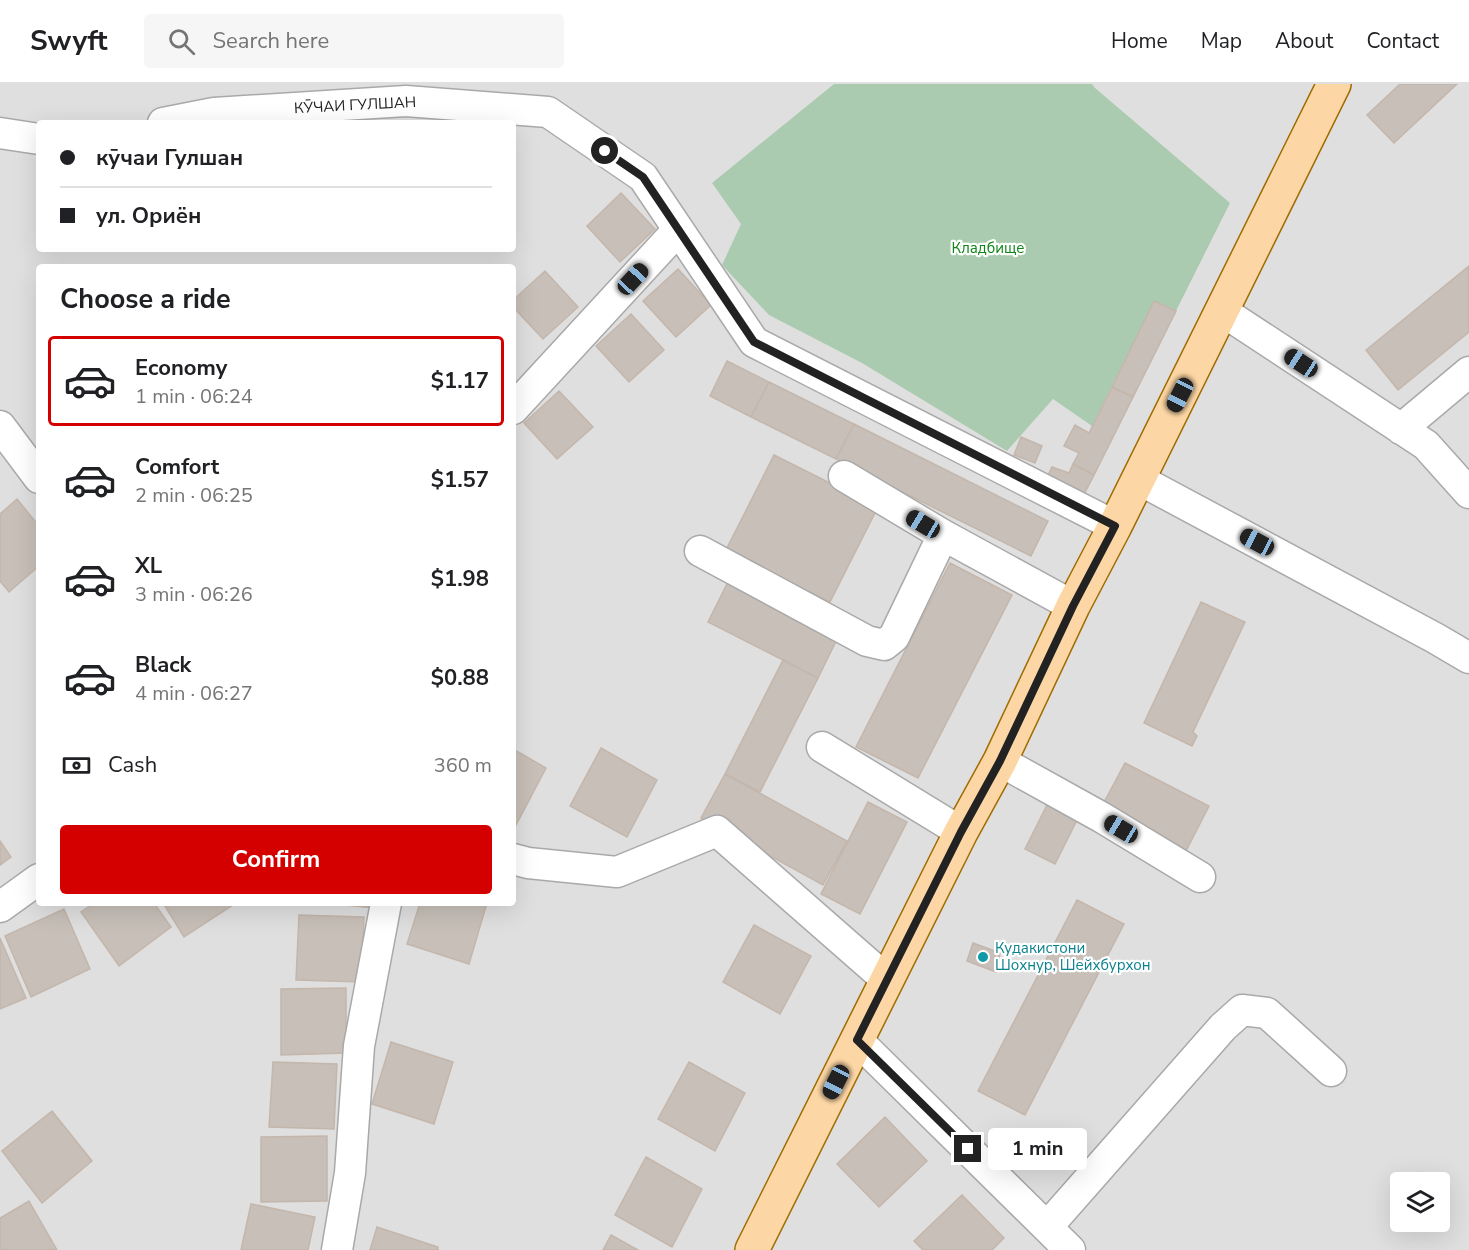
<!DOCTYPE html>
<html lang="en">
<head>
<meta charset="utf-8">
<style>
  body { margin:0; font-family:"Nunito Sans",sans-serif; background:#f6f6f6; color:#202124; height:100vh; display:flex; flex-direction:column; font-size:22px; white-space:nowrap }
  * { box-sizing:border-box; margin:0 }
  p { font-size:20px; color:#757577 }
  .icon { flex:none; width:33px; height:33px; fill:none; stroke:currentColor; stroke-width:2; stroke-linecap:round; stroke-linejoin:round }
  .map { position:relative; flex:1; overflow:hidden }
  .details { position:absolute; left:36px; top:180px; width:480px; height:642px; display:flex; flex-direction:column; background:#fff; border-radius:6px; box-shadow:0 6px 24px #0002 }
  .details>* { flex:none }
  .hud { position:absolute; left:36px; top:36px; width:480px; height:132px; border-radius:6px; box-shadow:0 6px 24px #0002; display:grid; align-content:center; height:132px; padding:0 24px; background:#fff }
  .controls { position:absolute; left:1390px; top:1088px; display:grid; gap:12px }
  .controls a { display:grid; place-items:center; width:60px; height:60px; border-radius:6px; background:#fff; box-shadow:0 6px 24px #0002; font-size:30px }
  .end { position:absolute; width:27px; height:27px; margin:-14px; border:8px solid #222; background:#fff; box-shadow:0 0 0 3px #fff }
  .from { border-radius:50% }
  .bubble { position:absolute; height:42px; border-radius:6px; background:#fff; box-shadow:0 6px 24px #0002; font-size:20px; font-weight:700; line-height:42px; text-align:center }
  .car { position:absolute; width:18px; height:36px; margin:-18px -9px; border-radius:8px; box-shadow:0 0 4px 2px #0007; background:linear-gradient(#222 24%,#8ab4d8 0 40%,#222 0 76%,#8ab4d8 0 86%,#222 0) }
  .hud b { display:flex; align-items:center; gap:21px; height:57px; font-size:22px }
  .hud b+b { border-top:2px solid #e0e0e0 }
  .hud i { width:15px; height:15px; background:#202124 }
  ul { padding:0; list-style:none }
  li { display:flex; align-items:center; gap:18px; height:90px; margin:0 12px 9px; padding:0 12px; border:3px solid transparent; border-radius:6px }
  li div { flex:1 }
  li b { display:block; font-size:22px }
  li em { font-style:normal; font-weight:700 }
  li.active { border-color:#d40000 }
  li>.icon { width:54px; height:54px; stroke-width:1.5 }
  h2 { padding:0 24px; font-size:27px; line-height:72px }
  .pay { display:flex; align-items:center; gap:15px; height:66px; padding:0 24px; font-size:22px }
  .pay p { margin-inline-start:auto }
  .button { display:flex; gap:12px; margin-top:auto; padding:12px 24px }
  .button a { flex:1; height:69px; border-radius:6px; background:#d40000; color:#fff; font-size:24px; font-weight:700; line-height:69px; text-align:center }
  header { display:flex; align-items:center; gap:36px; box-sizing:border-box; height:84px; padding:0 30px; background:#fff; border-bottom:2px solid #e0e0e0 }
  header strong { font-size:28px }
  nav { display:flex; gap:33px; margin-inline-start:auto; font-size:21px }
  .search { width:420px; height:54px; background:#f6f6f6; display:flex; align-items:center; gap:15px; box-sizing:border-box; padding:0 21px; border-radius:6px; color:#757577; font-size:22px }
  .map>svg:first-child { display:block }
  .residential { fill:#e0dfdf; fill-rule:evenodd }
  .cemetery { fill:#aacbaf }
  .building { fill:#c7bfb8; stroke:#c4b6ab; stroke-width:1.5 }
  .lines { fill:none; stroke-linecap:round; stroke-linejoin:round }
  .minor-casing { stroke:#a9a9a9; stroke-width:33 }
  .major-casing { stroke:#a06b00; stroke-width:36 }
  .minor { stroke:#fff; stroke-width:30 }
  .major { stroke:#fcd6a4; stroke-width:33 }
  .route { stroke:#222; stroke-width:8 }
  .culture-dot { fill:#0f9aa8; stroke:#fff; stroke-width:2 }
  .labels { text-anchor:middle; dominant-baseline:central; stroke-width:4.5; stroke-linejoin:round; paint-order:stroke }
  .street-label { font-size:15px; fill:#222; stroke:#fff }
  .park-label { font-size:15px; fill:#0c8416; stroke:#fff }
  .culture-label { font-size:15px; fill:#0d838f; stroke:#fff; text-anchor:start }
</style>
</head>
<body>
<header>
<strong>Swyft</strong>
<div class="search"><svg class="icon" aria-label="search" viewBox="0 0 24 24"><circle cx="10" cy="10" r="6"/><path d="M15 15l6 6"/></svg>Search here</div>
<nav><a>Home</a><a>Map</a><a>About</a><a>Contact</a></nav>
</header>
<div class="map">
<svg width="1469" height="1166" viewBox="0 0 1469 1166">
  <rect width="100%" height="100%" fill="#f2efe9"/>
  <path class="residential" d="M0,0H1469V1166H0ZM39,39H513V165H39ZM39,183H513V819H39ZM1401,1098H1440V1137H1401Z"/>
  <path class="cemetery" d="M834,0H1092L1095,4L1230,119L1176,227L1154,217L1092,342L1053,315L1007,367L862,279L769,231L722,181L741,140L712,99Z"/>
  <path class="building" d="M1400,0H1457L1394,59L1367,31Z
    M621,109L655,145L620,178L587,142Z
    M1469,182V248L1398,306L1366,266Z
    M678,185L711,221L676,253L643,217Z
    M545,187L578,223L543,255L513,223V216Z
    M1154,217L1176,227L1133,313L1112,303Z
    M631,230L664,266L629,298L596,262Z
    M727,277L769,298L751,333L710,312Z
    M769,298L854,340L836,375L751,333Z
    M1112,303L1133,313L1094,391L1073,380L1079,369L1064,362L1075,341L1089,349Z
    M559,307L593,343L557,375L524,339Z
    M854,340L1048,437L1031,472L836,375Z
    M1021,353L1042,362L1035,379L1014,371Z
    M774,371L878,423L830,518L726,466Z
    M1073,380L1094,391L1081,416L1043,402L1052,383L1069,389Z
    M17,415L39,442V482L9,508L0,497V430Z
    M950,479L1012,511L918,694L856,663Z
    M731,492L841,547L818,594L708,538Z
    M1201,518L1245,538L1193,648L1197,652L1192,662L1144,639Z
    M783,576L818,594L760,708L725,690Z
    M601,664L657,696L627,753L570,722Z
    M513,665L546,684L516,741L513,740Z
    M1125,679L1209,722L1186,767L1101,724Z
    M725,690L847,757L823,801L701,734Z
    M1052,711L1082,726L1055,780L1025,765Z
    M868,718L907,738L860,830L821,810Z
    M0,757L11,773L0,781Z
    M1077,816L1124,840L1025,1031L978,1007Z
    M94,819H154L171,843L119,882L81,828Z
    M163,819H236L184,853Z
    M326,819H374V824Z
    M420,819H487L469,880L407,860Z
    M64,825L90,885L31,913L5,852Z
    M299,831L364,833L361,898L296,896Z
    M754,841L811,872L780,930L723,898Z
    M0,854L26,914L0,925Z
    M973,859L1000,869L996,888L967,877Z
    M346,904V969L281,971V905Z
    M391,958L453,978L434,1040L372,1020Z
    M273,978L337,980L334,1045L269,1043Z
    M689,978L745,1009L715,1067L658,1035Z
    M52,1027L92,1077L42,1119L2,1067Z
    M885,1033L927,1077L879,1123L837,1080Z
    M327,1052V1117L261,1118V1053Z
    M646,1073L702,1105L672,1163L615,1131Z
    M962,1111L1004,1154L992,1166H923L914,1157Z
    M29,1117L57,1166H0V1134Z
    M251,1120L315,1133L308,1166H241Z
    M377,1143L438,1163V1166H370Z
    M611,1151L638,1166H603Z"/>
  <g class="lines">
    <g class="minor-casing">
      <path id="minor" d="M163,39L214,29L406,17L548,28L643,93L754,258L1115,442
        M0,49L39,55
        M1222,227L1426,361L1469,409
        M513,325L678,146
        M0,342L39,394
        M1401,345L1469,288
        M844,392L943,451L1073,522
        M1138,395L1435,554L1469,574
        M700,467L867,557L884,561L894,553L943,451
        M822,663L961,748
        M1000,677L1101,733L1200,793
        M513,775L528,779L617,788L717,747L887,896
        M0,823L39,795
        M857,956L1070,1166
        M1047,1143L1223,943L1242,926L1267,929L1331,987
        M337,1166L350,1089L359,962L386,819"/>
    </g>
    <g class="major-casing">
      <path id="major" d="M752,1166L961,748L1000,677L1073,522L1115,442L1334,0"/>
    </g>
    <use href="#minor" class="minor"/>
    <use href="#major" class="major"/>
  </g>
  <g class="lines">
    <path class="route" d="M605,67L643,93L754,258L1115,442L1073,522L1000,677L961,748L857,956L968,1065"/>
  </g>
  <circle class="culture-dot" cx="983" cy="873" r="6"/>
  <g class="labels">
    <g class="street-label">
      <text transform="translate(355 21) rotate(-3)">КӮЧАИ ГУЛШАН</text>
    </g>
    <g class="park-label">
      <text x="988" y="164">Кладбище</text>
    </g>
    <g class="culture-label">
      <text x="995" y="864">Кудакистони<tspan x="995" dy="17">Шохнур, Шейхбурхон</tspan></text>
    </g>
  </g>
</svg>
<div class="controls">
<a><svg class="icon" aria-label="layers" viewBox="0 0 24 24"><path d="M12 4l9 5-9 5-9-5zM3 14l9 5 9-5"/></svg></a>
</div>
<i class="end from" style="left:605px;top:67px"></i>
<i class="end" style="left:968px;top:1065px"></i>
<div class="bubble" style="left:988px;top:1044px;width:99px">1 min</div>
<i class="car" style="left:633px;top:195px;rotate:43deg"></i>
<i class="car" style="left:1301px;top:279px;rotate:303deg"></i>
<i class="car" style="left:1180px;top:311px;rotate:207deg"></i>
<i class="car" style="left:923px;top:440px;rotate:301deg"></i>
<i class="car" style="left:1257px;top:458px;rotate:298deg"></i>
<i class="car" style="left:1121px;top:745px;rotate:301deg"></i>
<i class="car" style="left:836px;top:998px;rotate:207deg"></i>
<div class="hud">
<b><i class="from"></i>кӯчаи Гулшан</b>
<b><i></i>ул. Ориён</b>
</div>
<section class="details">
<h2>Choose a ride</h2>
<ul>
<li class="active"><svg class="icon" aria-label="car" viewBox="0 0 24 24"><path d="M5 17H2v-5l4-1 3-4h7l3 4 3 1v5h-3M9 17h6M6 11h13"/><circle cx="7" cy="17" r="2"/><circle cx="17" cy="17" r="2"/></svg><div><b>Economy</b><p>1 min · 06:24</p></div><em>$1.17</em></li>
<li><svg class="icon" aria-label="car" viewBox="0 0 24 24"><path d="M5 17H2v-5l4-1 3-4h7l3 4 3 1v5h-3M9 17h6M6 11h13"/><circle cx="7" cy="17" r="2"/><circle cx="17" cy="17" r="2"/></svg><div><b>Comfort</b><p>2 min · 06:25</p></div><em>$1.57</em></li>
<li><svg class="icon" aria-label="car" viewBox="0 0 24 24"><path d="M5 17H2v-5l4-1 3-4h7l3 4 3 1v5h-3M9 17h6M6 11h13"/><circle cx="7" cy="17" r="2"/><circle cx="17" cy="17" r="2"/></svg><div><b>XL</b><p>3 min · 06:26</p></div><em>$1.98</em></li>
<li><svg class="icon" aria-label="car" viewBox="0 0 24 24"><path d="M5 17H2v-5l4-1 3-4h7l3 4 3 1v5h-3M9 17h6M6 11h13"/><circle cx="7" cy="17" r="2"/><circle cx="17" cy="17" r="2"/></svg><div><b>Black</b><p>4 min · 06:27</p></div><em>$0.88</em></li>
</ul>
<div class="pay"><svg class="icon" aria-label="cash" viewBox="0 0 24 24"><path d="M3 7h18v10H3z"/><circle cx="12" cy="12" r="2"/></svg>Cash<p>360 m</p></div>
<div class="button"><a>Confirm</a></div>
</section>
</div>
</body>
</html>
